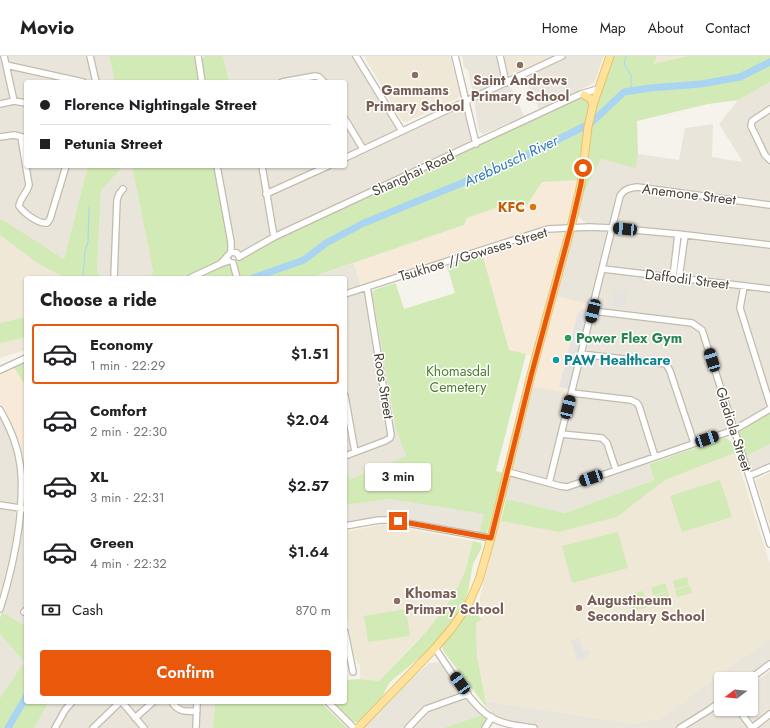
<!DOCTYPE html>
<html lang="en">
<head>
<meta charset="utf-8">
<style>
  body { margin:0; font-family:Jost,sans-serif; background:#f6f6f6; color:#202124; height:100vh; display:flex; flex-direction:column; font-size:15px; white-space:nowrap }
  * { box-sizing:border-box; margin:0 }
  p { font-size:13px; color:#757577 }
  .icon { flex:none; width:22px; height:22px; fill:none; stroke:currentColor; stroke-width:2; stroke-linecap:round; stroke-linejoin:round }
  .map { position:relative; flex:1; overflow:hidden }
  .panel { position:absolute; left:24px; top:220px; width:323px; height:428px; display:flex; flex-direction:column; background:#fff; border-radius:4px; box-shadow:0 1px 3px #0004 }
  .panel>* { flex:none }
  .top-card { position:absolute; left:24px; top:24px; width:323px; height:88px; border-radius:4px; box-shadow:0 1px 3px #0004; display:grid; align-content:center; height:88px; padding:0 16px; background:#fff }
  .needle { width:26px; rotate:254deg }
  .tools { position:absolute; left:714px; top:616px; display:grid; gap:8px }
  .tools a { display:grid; place-items:center; width:44px; height:44px; border-radius:4px; background:#fff; box-shadow:0 1px 3px #0004; font-size:20px }
  .end { position:absolute; width:18px; height:18px; margin:-9px; border:5px solid #ea580c; background:#fff; box-shadow:0 0 0 2px #fff }
  .from { border-radius:50% }
  .bubble { position:absolute; height:28px; border-radius:4px; background:#fff; box-shadow:0 1px 3px #0004; font-size:13px; font-weight:600; line-height:28px; text-align:center }
  .car { position:absolute; width:12px; height:24px; margin:-12px -6px; border-radius:5px; box-shadow:0 0 3px 1px #0007; background:linear-gradient(#222 24%,#8ab4d8 0 40%,#222 0 76%,#8ab4d8 0 86%,#222 0) }
  .top-card b { display:flex; align-items:center; gap:14px; height:38px; font-size:15px }
  .top-card b+b { border-top:1px solid #e0e0e0 }
  .top-card i { width:10px; height:10px; background:#202124 }
  ul { padding:0; list-style:none }
  li { display:flex; align-items:center; gap:12px; height:60px; margin:0 8px 6px; padding:0 8px; border:2px solid transparent; border-radius:4px }
  li div { flex:1 }
  li b { display:block; font-size:15px }
  li em { font-style:normal; font-weight:600 }
  li.selected { border-color:#ea580c }
  li>.icon { width:36px; height:36px; stroke-width:1.5 }
  h2 { padding:0 16px; font-size:18px; line-height:48px }
  .pay { display:flex; align-items:center; gap:10px; height:44px; padding:0 16px; font-size:15px }
  .pay p { margin-inline-start:auto }
  .cta { display:flex; gap:8px; margin-top:auto; padding:8px 16px }
  .cta a { flex:1; height:46px; border-radius:4px; background:#ea580c; color:#fff; font-size:16px; font-weight:600; line-height:46px; text-align:center }
  header { display:flex; align-items:center; gap:24px; box-sizing:border-box; height:56px; padding:0 20px; background:#fff; border-bottom:1px solid #e0e0e0 }
  header strong { font-size:19px }
  nav { display:flex; gap:22px; margin-inline-start:auto; font-size:14px }
  .map>svg:first-child { display:block }
  .residential { fill:#eae5da }
  .commercial { fill:#f7ead8 }
  .education { fill:#efe8d6 }
  .green { fill:#d2eab5 }
  .parking { fill:#e5e3e0 }
  .lines { fill:none; stroke-linecap:round; stroke-linejoin:round }
  .stream { stroke:#a9d4f2; stroke-width:1 }
  .river { stroke:#a9d4f2; stroke-width:7 }
  .minor-casing { stroke:#c2bbae; stroke-width:8 }
  .major-casing { stroke:#e6c16a; stroke-width:9 }
  .minor { stroke:#fff; stroke-width:5.5 }
  .major { stroke:#ffe39c; stroke-width:7 }
  .route { stroke:#ea580c; stroke-width:5 }
  .education-dot { fill:#8d6e63; stroke:#fff; stroke-width:1.5 }
  .food-dot { fill:#e8710a; stroke:#fff; stroke-width:1.5 }
  .leisure-dot { fill:#2e9e5b; stroke:#fff; stroke-width:1.5 }
  .culture-dot { fill:#0f9aa8; stroke:#fff; stroke-width:1.5 }
  .labels { text-anchor:middle; dominant-baseline:central; stroke-width:3; stroke-linejoin:round; paint-order:stroke }
  .education-label { font-size:14px; font-weight:bold; fill:#785e54; stroke:#fff }
  .street-label { font-size:14px; fill:#4b4439; stroke:#fff }
  .food-label { font-size:14px; font-weight:bold; fill:#c56008; stroke:#fff; text-anchor:end }
  .leisure-label { font-size:14px; font-weight:bold; fill:#27864d; stroke:#fff; text-anchor:start }
  .culture-label { font-size:14px; font-weight:bold; fill:#0d838f; stroke:#fff; text-anchor:start }
  .park-label { font-size:14px; fill:#4a7f2a; stroke:#fff }
  .water-label { font-size:15px; font-style:italic; fill:#2e7ab2; stroke:#fff }
</style>
</head>
<body>
<header>
<strong>Movio</strong>
<nav><a>Home</a><a>Map</a><a>About</a><a>Contact</a></nav>
</header>
<div class="map">
<svg width="770" height="672" viewBox="0 0 770 672">
  <rect width="100%" height="100%" fill="#f6f3ec"/>
  <path class="residential" d="M0,0H109L115,26H26V110H88L64,203L0,162Z
    M223,0H356L402,75L466,44L476,88L248,195L237,197L235,196L231,186L219,110H345V26H229Z
    M462,0H496L502,24L512,33L524,60L483,78L479,76L472,33L468,14L464,11Z
    M568,0H604L594,27L539,53L525,22Z
    M770,26V408L752,415L734,374L647,404L654,424L565,457L501,442L529,330L571,337L553,239L571,171H589L574,156L601,103L636,111L638,98L679,104L685,72L713,68L712,101L743,106L719,68L738,44Z
    M124,110H132L153,215L149,222H103L97,216L101,134Z
    M354,207L361,231L371,228L396,373L406,400L350,423L345,413V222H309Z
    M0,360L13,380L20,406L13,495L0,547Z
    M389,443L485,458L479,478L394,462L345,468V449Z
    M26,459V570L2,556L13,522L24,461Z
    M0,578L24,606L0,642Z
    M770,582V603L745,623H721V653H751V629L770,615V672H535L498,664L487,652L486,645L636,668L654,663L656,665Z
    M440,606L482,659L443,672H364L401,632L429,607Z
    M49,646H215L213,672H34Z"/>
  <path class="commercial" d="M581,124L568,169L547,171L361,231L354,207L464,169L467,162L507,148L525,152L542,126Z
    M557,175L563,178L564,183L553,239L594,249L572,337L529,330L536,301L509,294L481,197L538,178Z
    M12,308L26,331V431H23L20,406L0,354V314Z"/>
  <path class="education" d="M364,0H450L460,39L457,43L406,66L402,65Z
    M504,0H554L511,20L507,18Z
    M657,0H688L652,9Z
    M0,179L37,207L65,222H26V294L0,302Z
    M735,397L770,508V582L656,665L654,663L636,668L486,645L477,600L476,567L486,557L479,547L480,540L500,464L559,476L617,461L665,424Z
    M770,417V470L756,426L757,423Z
    M383,468L473,485L465,517L453,539L436,564L379,625L360,623V610L354,602L345,550V476Z"/>
  <path class="green" d="M109,0H194L199,26H115Z
    M204,0H223L229,26H206L202,3Z
    M610,0H657L653,8L688,0H770V26L738,44L708,48L637,65L638,98L636,112L601,103L574,156L581,124L542,126L525,152L507,148L467,162L464,169L309,222H240L237,206L248,195L579,39L592,45Z
    M88,110H124L101,134L97,216L103,222H65L37,207L0,179V162L64,203Z
    M132,110H214L228,187L227,195L223,203L184,222H149L153,215Z
    M479,200L483,201L509,294L526,298L496,415L503,417L487,476L485,478H479L484,458L389,443L345,449V413L350,423L406,400L396,373L372,237L374,234L395,227L396,228L404,253L455,237L447,210Z
    M229,205L237,222H191Z
    M26,261V281L0,287V267Z
    M26,302V331L12,308Z
    M770,357V388L745,400L738,379C740,370 762,362 770,357Z
    M724,382C732,383 733,390 735,397L665,424L617,461L559,476L501,465L506,443L565,457L654,424L649,408Z
    M720,424L732,461L682,476L670,440Z
    M618,476L628,512L572,527L562,490Z
    M473,485L481,487L482,491L473,508L468,535L463,551L447,572L428,595L390,626L384,637L376,650L359,666H353L333,646H345V624L360,623L379,625C410,592 446,560 464,518C468,507 470,496 473,485Z
    M687,521L689,529L675,533L673,525Z
    M665,527L668,535L653,539L651,532Z
    M690,530L692,537L677,541L675,534Z
    M643,535L645,543L631,547L629,539Z
    M668,536L670,543L656,548L654,540Z
    M646,543L648,551L633,555L631,548Z
    M406,553L410,580L368,586L364,560Z
    M2,556L26,570V646H49L34,672H0V642L24,606L0,578V562Z
    M472,557H475L482,563L476,567L477,600L487,652L444,596L442,591L444,587L465,560Z
    M215,646H321L347,672H213Z
    M482,659L486,662L481,672H443Z"/>
  <path class="parking" d="M507,30L508,33L476,48L477,44Z
    M614,235L627,236L625,252L613,250Z
    M589,250L590,256L580,295L569,333L559,331L578,256Z
    M579,582L583,595L588,594L589,597L588,602L577,606L571,584Z"/>
  <g class="lines">
    <path class="stream" d="M626,0L624,8L631,19V35
      M83,222L85,195L88,186L89,151"/>
    <path class="river" d="M253,222L304,204L326,187L364,167L511,107L591,67L624,36L650,32L701,28L740,21L770,6
      M8,672L26,641"/>
    <g class="minor-casing">
      <path id="minor" d="M4,0L14,45
        M90,0L96,26
        M198,0L202,26
        M356,0L402,75
        M455,0L476,88
        M500,0L506,27
        M6,9L83,26
        M282,26L315,20L319,21L324,26
        M0,48L14,45L26,47
        M770,53L752,65L751,70L765,99L770,104
        M345,63L363,93
        M0,81L14,79L26,82
        M21,81L29,129C27,137 20,142 19,150C24,157 38,168 47,167L50,163L66,110
        M345,102L562,0
        M217,110L231,186V196
        M262,110L274,181
        M266,138L328,110
        M239,201L274,181L581,38L598,33
        M222,206L231,196L237,197L239,201
        M233,207L237,222
        M603,213L770,233
        M673,221L678,178
        M114,222L117,144L119,138L123,133
        M190,222L220,208L229,205
        M679,222L685,179
        M744,230L740,252L770,348
        M345,238L548,173L589,171L612,172L678,178L770,189
        M593,255L692,267L702,274L749,420L770,488
        M581,298L666,308L670,315L694,387
        M0,314L26,302
        M572,337L631,344L637,347L639,350L655,401
        M345,340L355,396
        M0,354C24,395 24,424 19,470C15,499 9,525 0,553
        M561,378L602,382L607,387L616,414
        M345,400L385,385L390,382L391,379L367,231
        M508,416L560,430L567,431L734,374L770,353
        M749,420L770,411
        M549,427L620,140C624,133 630,132 637,131L770,149
        M0,449L26,453
        M345,470L379,464H390L491,482
        M24,556L26,554
        M345,576L353,616
        M435,592C448,611 472,651 492,662C505,669 520,670 534,672
        M750,623L770,608
        M122,646L144,672
        M172,646C178,656 186,656 197,655
        M328,646L354,672
        M738,653L752,672
        M135,662L153,646
        M55,672L65,654L72,646
        M93,672L120,646
        M196,672L197,646
        M408,672L426,653L468,638
        M485,672L492,661
        M680,672L709,654L721,645
        M752,672L770,658"/>
    </g>
    <g class="major-casing">
      <path id="major" d="M584,39L591,43L593,49
        M358,672L435,592L452,572L468,549L479,524L491,482L531,319L571,171L581,128L588,71L593,49L610,0"/>
    </g>
    <use href="#minor" class="minor"/>
    <use href="#major" class="major"/>
  </g>
  <g class="lines">
    <path class="route" d="M398,465L491,482L531,320L571,171L581,128L583,112"/>
  </g>
  <g class="education-dot">
    <circle cx="520" cy="9" r="4"/>
    <circle cx="415" cy="19" r="4"/>
    <circle cx="397" cy="545" r="4"/>
    <circle cx="579" cy="552" r="4"/>
  </g>
  <circle class="food-dot" cx="533" cy="151" r="4"/>
  <circle class="leisure-dot" cx="568" cy="282" r="4"/>
  <circle class="culture-dot" cx="556" cy="304" r="4"/>
  <g class="labels">
    <g class="education-label">
      <text x="520" y="24">Saint Andrews<tspan x="520" dy="16">Primary School</tspan></text>
      <text x="415" y="34">Gammams<tspan x="415" dy="16">Primary School</tspan></text>
      <text x="405" y="537" text-anchor="start">Khomas<tspan x="405" dy="16">Primary School</tspan></text>
      <text x="587" y="544" text-anchor="start">Augustineum<tspan x="587" dy="16">Secondary School</tspan></text>
    </g>
    <g class="street-label">
      <text transform="translate(413 117) rotate(-25)">Shanghai Road</text>
      <text transform="translate(689 138) rotate(7)">Anemone Street</text>
      <text transform="translate(473 198) rotate(-17)">Tsukhoe //Gowases Street</text>
      <text transform="translate(687 223) rotate(7)">Daffodil Street</text>
      <text transform="translate(384 330) rotate(81)">Roos Street</text>
      <text transform="translate(734 373) rotate(72)">Gladiola Street</text>
    </g>
    <g class="food-label">
      <text x="525" y="151">KFC</text>
    </g>
    <g class="leisure-label">
      <text x="576" y="282">Power Flex Gym</text>
    </g>
    <g class="culture-label">
      <text x="564" y="304">PAW Healthcare</text>
    </g>
    <g class="park-label">
      <text x="458" y="315">Khomasdal<tspan x="458" dy="16">Cemetery</tspan></text>
    </g>
    <g class="water-label">
      <text transform="translate(511 105) rotate(-25)">Arebbusch River</text>
    </g>
  </g>
</svg>
<div class="tools">
<a><svg class="needle" viewBox="-14 -14 28 28"><path d="M0-13l5 13h-10z" fill="#e53935"/><path d="M0 13l5-13h-10z" fill="#757577"/></svg></a>
</div>
<i class="end from" style="left:583px;top:112px"></i>
<i class="end" style="left:398px;top:465px"></i>
<div class="bubble" style="left:365px;top:407px;width:66px">3 min</div>
<i class="car" style="left:625px;top:173px;rotate:275deg"></i>
<i class="car" style="left:593px;top:255px;rotate:194deg"></i>
<i class="car" style="left:712px;top:304px;rotate:343deg"></i>
<i class="car" style="left:568px;top:351px;rotate:14deg"></i>
<i class="car" style="left:707px;top:383px;rotate:71deg"></i>
<i class="car" style="left:591px;top:422px;rotate:251deg"></i>
<i class="car" style="left:460px;top:627px;rotate:324deg"></i>
<div class="top-card">
<b><i class="from"></i>Florence Nightingale Street</b>
<b><i></i>Petunia Street</b>
</div>
<section class="panel">
<h2>Choose a ride</h2>
<ul>
<li class="selected"><svg class="icon" aria-label="car" viewBox="0 0 24 24"><path d="M5 17H2v-5l4-1 3-4h7l3 4 3 1v5h-3M9 17h6M6 11h13"/><circle cx="7" cy="17" r="2"/><circle cx="17" cy="17" r="2"/></svg><div><b>Economy</b><p>1 min · 22:29</p></div><em>$1.51</em></li>
<li><svg class="icon" aria-label="car" viewBox="0 0 24 24"><path d="M5 17H2v-5l4-1 3-4h7l3 4 3 1v5h-3M9 17h6M6 11h13"/><circle cx="7" cy="17" r="2"/><circle cx="17" cy="17" r="2"/></svg><div><b>Comfort</b><p>2 min · 22:30</p></div><em>$2.04</em></li>
<li><svg class="icon" aria-label="car" viewBox="0 0 24 24"><path d="M5 17H2v-5l4-1 3-4h7l3 4 3 1v5h-3M9 17h6M6 11h13"/><circle cx="7" cy="17" r="2"/><circle cx="17" cy="17" r="2"/></svg><div><b>XL</b><p>3 min · 22:31</p></div><em>$2.57</em></li>
<li><svg class="icon" aria-label="car" viewBox="0 0 24 24"><path d="M5 17H2v-5l4-1 3-4h7l3 4 3 1v5h-3M9 17h6M6 11h13"/><circle cx="7" cy="17" r="2"/><circle cx="17" cy="17" r="2"/></svg><div><b>Green</b><p>4 min · 22:32</p></div><em>$1.64</em></li>
</ul>
<div class="pay"><svg class="icon" aria-label="cash" viewBox="0 0 24 24"><path d="M3 7h18v10H3z"/><circle cx="12" cy="12" r="2"/></svg>Cash<p>870 m</p></div>
<div class="cta"><a>Confirm</a></div>
</section>
</div>
</body>
</html>
